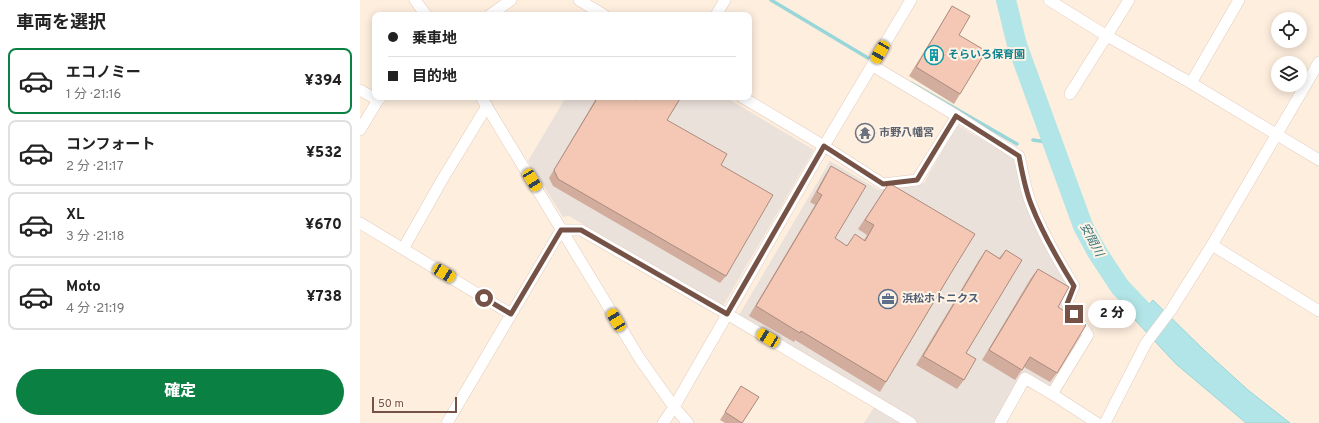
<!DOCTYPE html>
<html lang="ja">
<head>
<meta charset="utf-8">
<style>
  body { margin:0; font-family:Overpass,"Noto Sans JP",sans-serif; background:#f6f6f6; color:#222; height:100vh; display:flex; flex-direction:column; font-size:15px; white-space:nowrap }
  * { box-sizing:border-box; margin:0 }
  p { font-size:13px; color:#767676 }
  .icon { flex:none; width:22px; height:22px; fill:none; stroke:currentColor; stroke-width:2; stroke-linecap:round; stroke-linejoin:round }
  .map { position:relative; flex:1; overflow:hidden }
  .details { display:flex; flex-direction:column; background:#fff; width:360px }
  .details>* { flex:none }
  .top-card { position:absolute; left:12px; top:12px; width:380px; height:88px; border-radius:8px; box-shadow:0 2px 10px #0003; display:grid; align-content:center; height:88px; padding:0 16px; background:#fff }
  .controls { position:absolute; left:911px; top:12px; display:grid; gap:8px }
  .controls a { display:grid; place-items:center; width:36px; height:36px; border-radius:50%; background:#fff; box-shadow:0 2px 10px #0003; font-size:20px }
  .scale { position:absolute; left:12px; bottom:10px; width:85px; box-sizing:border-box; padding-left:4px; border:2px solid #755245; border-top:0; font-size:11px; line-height:14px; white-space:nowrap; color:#755245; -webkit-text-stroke:3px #fff3e6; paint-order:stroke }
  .end { position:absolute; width:18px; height:18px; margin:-9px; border:5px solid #755245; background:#fff; box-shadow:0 0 0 2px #fff }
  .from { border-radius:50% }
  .bubble { position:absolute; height:28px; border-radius:14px; background:#fff; box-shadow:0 2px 10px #0003; font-size:13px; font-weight:800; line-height:28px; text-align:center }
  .car { position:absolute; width:12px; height:24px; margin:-12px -6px; border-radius:5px; box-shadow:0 0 3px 1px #0007; background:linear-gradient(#f5c518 24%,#345 0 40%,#f5c518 0 76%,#345 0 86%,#f5c518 0) }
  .top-card b { display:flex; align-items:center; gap:14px; height:38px; font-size:15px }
  .top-card b+b { border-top:1px solid #e0e0e0 }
  .top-card i { width:10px; height:10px; background:#222 }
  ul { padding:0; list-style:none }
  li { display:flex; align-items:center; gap:12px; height:66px; margin:0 8px 6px; padding:0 8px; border:2px solid #e0e0e0; border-radius:8px }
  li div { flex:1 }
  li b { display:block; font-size:15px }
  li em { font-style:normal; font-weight:800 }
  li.active { border-color:#0b8043 }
  li>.icon { width:36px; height:36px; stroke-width:1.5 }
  h2 { padding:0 16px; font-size:18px; line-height:48px }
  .primary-button { display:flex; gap:8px; margin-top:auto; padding:8px 16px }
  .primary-button a { flex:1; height:46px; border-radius:24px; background:#0b8043; color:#fff; font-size:16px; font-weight:800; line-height:46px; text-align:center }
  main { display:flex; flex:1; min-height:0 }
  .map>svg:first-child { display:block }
  .industrial { fill:#ebe1db }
  .water { fill:#b2e5e7; stroke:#98d6da }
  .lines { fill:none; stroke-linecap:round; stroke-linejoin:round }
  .stream { stroke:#98d6da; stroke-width:3.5 }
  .river { stroke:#b2e5e7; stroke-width:20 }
  .minor-casing { stroke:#e4cbbd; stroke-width:12 }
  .minor { stroke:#fff; stroke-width:11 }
  .wall { fill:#d2ac9c }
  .building { fill:#f4c8b5; stroke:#ab8c7f }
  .route { stroke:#755245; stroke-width:5 }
  .labels { text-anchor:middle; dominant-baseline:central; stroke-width:4; stroke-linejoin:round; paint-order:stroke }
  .culture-label { font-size:11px; font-weight:bold; fill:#0d838f; stroke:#fff3e6; text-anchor:start }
  .worship-label { font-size:11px; font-weight:bold; fill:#5b616d; stroke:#fff3e6; text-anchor:start }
  .service-label { font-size:11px; font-weight:bold; fill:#4e5e75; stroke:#fff3e6; text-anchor:start }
  .water-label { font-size:12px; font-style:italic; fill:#39777c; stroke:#fff3e6 }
</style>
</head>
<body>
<main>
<section class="details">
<h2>車両を選択</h2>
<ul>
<li class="active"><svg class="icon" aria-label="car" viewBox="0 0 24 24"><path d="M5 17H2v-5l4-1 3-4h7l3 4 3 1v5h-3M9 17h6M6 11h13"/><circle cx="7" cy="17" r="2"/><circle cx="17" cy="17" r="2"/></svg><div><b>エコノミー</b><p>1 分 · 21:16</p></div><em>¥394</em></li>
<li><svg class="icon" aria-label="car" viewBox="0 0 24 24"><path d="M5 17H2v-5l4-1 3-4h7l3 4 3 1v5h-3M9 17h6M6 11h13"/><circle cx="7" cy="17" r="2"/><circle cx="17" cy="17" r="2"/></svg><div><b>コンフォート</b><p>2 分 · 21:17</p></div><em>¥532</em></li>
<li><svg class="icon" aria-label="car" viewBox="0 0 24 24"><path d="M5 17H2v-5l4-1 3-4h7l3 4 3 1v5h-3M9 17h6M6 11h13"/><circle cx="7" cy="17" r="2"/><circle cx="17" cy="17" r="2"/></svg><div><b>XL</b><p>3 分 · 21:18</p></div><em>¥670</em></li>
<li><svg class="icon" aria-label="car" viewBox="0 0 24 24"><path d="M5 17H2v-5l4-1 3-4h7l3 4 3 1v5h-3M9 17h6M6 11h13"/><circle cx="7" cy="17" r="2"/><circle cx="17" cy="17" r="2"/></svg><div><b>Moto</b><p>4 分 · 21:19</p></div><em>¥738</em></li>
</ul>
<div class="primary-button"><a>確定</a></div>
</section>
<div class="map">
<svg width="959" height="423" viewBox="0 0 959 423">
  <rect width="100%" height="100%" fill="#fdeede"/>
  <path class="industrial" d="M206,97H365L454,150L363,306L209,216L203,217L168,161Z
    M597,125L653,158L665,203L710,287L701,305L723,335L691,389L664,374L634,423H504L520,398L379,315L470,161L519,190L564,183Z"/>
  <path class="water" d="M793,300L845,351L888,390L930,423H886L816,364L775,320Z"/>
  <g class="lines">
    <path class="stream" d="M411,0L508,58
      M551,83L657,144
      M673,140L693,143"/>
    <path class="river" d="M646,0L657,45L723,226L737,252L760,287L802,331"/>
    <g class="minor-casing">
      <path id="minor" d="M55,0L66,15
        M219,0L244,15
        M689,0L747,36L831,83L959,160
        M130,15L151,0
        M356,15L365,0
        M513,66L597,116L659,156C663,172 665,189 671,204C682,233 698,260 714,286L707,303L728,335L692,394
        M831,83L879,0
        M0,90L18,100
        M710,94L769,0
        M121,97L280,359L314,407L328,423
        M382,97L464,146L523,184L557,180L597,116
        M0,130L18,100L21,97
        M0,223L151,314
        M852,245L959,311
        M43,249L82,180L127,106
        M87,423L201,230H221L367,314L551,423
        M303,423L314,407L464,146L551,0
        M640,423L665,378L692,394L737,423
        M745,423L786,343L811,310L852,245L959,62"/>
    </g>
    <use href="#minor" class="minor"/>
  </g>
  <path class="wall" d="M592,6L599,35L600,94L594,104L549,76L586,16Z
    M237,97H271L277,100L279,97H321L307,120L361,165L366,276L360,283L193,186L189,178Z
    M471,166L475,238L487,246L495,234L504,240L507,235L498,229L529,183L591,273L526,382L520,392L435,340L434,342L389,316L455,205L450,202L465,175Z
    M626,250L639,258L646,250L606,353L604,380L597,389L556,365L619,260Z
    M678,269L698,307L697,373L690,382L664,367L655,380L622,360L671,278Z
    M381,386L399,397L382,423H365L360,420Z"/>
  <path class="building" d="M592,6L610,16L599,35L626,51L600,94L556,67Z
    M238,97H271L277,100L279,97H321L307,120L367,154L361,165L413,195L366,276L198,179L194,170Z
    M471,166L506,186L475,238L487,246L495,234L505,241L514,225L505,220L529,183L615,234L591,273L526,382L441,331L440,333L396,306L462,195L457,192Z
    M626,250L640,259L646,250L662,260L606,353L616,359L604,380L563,356Z
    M678,269L709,287L698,307L726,325L697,373L670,357L662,370L629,350Z
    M381,386L399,397L382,423L365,412Z"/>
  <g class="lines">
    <path class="route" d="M124,298L151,314L201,230H221L367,314L464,146L523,184L557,180L596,116L659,156C662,172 665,189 671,204C682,233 698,260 714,286L707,304L714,314"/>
  </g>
  <defs>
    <g id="building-ring" transform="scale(1)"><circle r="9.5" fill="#fff3e6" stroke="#0f9aa8" stroke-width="1.5"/><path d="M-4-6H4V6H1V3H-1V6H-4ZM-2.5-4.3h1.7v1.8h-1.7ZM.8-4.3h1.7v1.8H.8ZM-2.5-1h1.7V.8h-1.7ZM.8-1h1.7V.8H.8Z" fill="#0f9aa8"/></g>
    <g id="temple-ring" transform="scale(1)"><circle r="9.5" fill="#fff3e6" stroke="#6b7280" stroke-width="1.5"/><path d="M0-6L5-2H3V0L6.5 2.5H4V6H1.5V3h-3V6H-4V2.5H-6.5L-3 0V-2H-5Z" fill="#6b7280"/></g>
    <g id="office-ring" transform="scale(1)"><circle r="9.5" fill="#fff3e6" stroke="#5c6f8a" stroke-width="1.5"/><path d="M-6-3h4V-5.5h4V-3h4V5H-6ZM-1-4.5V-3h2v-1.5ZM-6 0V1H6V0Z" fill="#5c6f8a"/></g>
  </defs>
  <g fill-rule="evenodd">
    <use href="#building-ring" x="574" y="55"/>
    <use href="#temple-ring" x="505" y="133"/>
    <use href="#office-ring" x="528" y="299"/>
  </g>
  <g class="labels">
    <g class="culture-label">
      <text x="588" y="55">そらいろ保育園</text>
    </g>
    <g class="worship-label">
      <text x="519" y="133">市野八幡宮</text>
    </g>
    <g class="service-label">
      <text x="542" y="299">浜松ホトニクス</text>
    </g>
    <g class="water-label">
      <text transform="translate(731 240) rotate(62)">安間川</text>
    </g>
  </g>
</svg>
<div class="controls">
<a><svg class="icon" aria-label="locate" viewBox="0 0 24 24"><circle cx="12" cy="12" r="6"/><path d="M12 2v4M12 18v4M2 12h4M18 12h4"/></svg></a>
<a><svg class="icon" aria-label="layers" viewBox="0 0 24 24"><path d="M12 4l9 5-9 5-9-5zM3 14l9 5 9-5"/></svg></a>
</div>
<div class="scale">50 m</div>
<i class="end from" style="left:124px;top:298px"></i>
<i class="end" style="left:714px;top:314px"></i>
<div class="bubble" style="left:728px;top:300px;width:48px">2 分</div>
<i class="car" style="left:520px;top:52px;rotate:210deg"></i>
<i class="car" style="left:172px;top:180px;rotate:149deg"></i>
<i class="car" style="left:84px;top:273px;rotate:121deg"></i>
<i class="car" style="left:256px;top:320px;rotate:329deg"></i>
<i class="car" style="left:408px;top:338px;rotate:301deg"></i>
<div class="top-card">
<b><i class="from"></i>乗車地</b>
<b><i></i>目的地</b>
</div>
</div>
</main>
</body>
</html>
